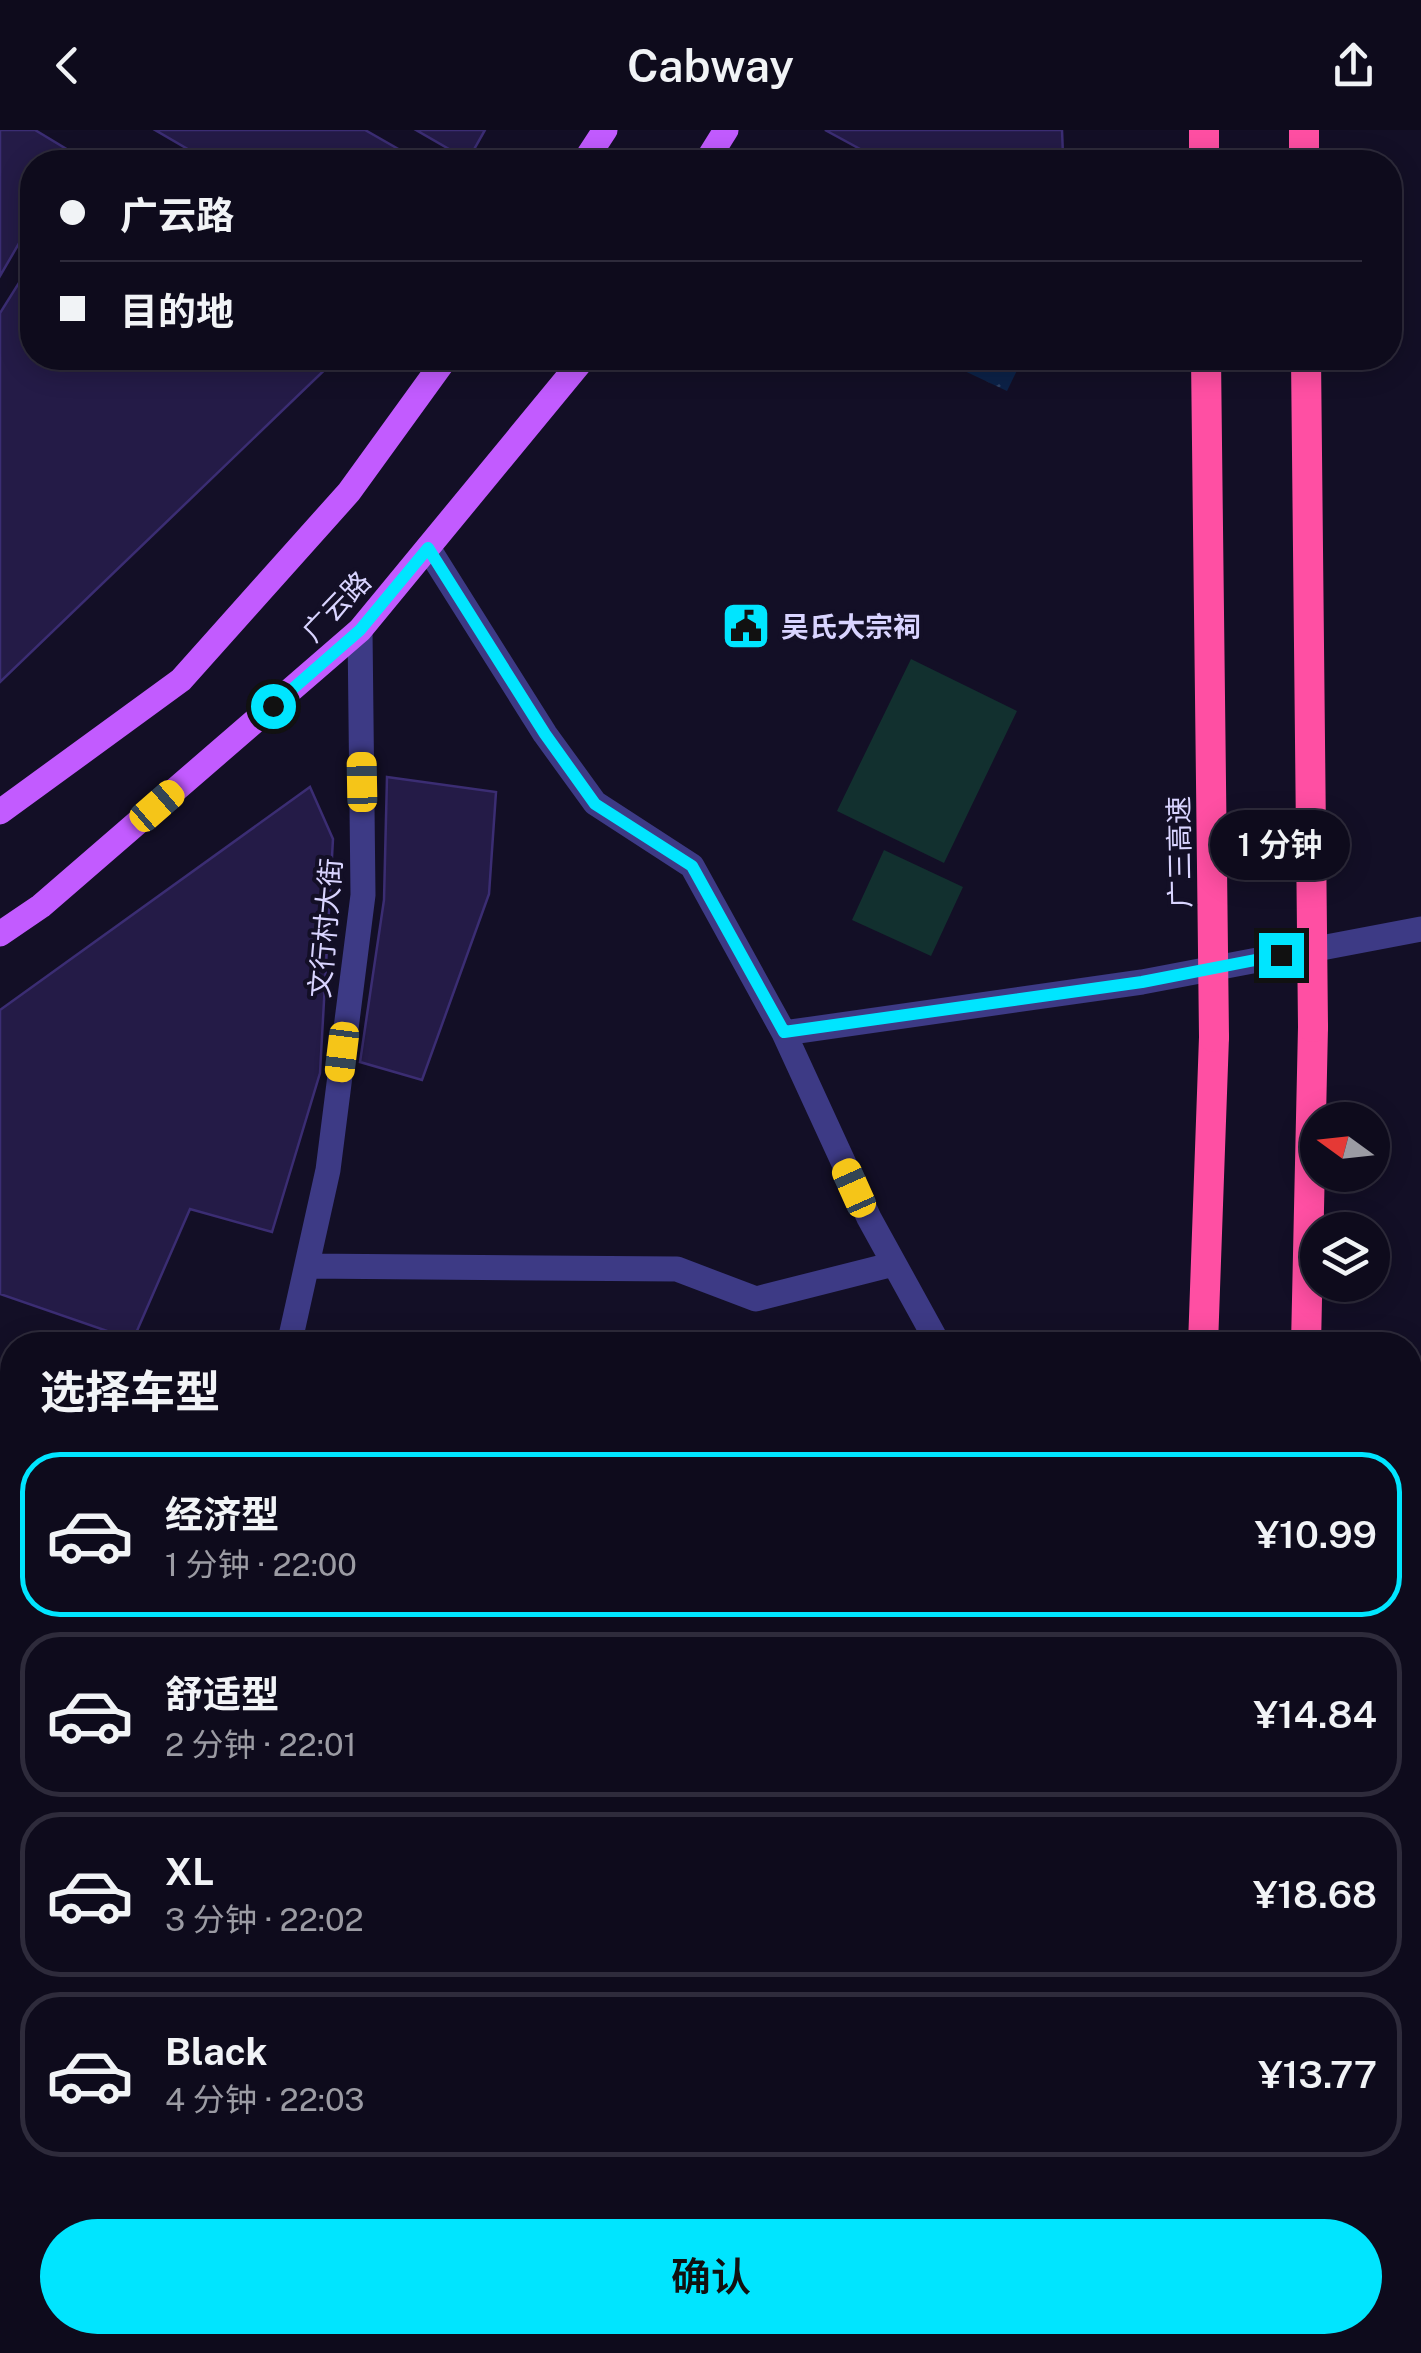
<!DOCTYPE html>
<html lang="zh">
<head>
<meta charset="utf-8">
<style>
  body { margin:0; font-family:"Public Sans","Noto Sans SC",sans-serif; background:#1c1929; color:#f1f3f6; height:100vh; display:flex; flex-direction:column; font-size:38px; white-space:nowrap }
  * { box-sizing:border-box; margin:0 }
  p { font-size:32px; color:#9b9ba3 }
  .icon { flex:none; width:55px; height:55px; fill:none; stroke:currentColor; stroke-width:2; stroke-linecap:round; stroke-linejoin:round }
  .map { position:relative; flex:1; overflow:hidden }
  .panel { position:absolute; left:0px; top:1202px; width:1422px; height:1022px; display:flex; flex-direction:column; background:#0e0b1c; border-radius:40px 40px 0 0; box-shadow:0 5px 25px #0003,0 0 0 2px #2e2b3b }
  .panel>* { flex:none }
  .banner { position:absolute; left:20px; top:20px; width:1382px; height:220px; border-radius:40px; box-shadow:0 5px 25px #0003,0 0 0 2px #2e2b3b; display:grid; align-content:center; height:220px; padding:0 40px; background:#0e0b1c }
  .needle { width:65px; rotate:285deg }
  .controls { position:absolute; left:1300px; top:972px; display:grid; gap:20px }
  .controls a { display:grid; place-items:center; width:90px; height:90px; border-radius:50%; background:#0e0b1c; box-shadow:0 5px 25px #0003,0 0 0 2px #2e2b3b; font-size:50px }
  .end { position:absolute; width:45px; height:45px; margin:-22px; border:12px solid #00e5ff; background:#111; box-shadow:0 0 0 5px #111 }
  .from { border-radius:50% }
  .bubble { position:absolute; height:70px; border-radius:35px; background:#0e0b1c; box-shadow:0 5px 25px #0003,0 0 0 2px #2e2b3b; font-size:32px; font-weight:600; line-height:70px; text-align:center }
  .car { position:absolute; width:30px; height:60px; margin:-30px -15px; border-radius:12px; box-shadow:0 0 8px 2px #0007; background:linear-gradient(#f5c518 24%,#345 0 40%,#f5c518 0 76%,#345 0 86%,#f5c518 0) }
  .banner b { display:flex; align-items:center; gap:35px; height:95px; font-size:38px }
  .banner b+b { border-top:2px solid #2e2b3b }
  .banner i { width:25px; height:25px; background:#f1f3f6 }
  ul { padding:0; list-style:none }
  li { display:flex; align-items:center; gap:30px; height:165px; margin:0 20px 15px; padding:0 20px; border:5px solid #2e2b3b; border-radius:40px }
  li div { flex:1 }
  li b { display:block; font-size:38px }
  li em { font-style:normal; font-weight:600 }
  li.on { border-color:#00e5ff }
  li>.icon { width:90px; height:90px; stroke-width:1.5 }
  h2 { padding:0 40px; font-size:45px; line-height:120px }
  .cta { display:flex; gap:20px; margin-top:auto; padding:20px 40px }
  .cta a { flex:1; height:115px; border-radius:60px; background:#00e5ff; color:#111; font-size:40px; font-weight:600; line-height:115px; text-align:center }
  header { display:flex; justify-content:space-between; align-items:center; height:130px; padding:0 40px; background:#0e0b1c; font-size:45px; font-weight:600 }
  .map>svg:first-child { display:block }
  .green { fill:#12302f }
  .water { fill:url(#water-ripples) }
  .building { fill:#241b47; stroke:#3b2d73; stroke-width:2.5 }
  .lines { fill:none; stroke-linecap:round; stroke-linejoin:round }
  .minor { stroke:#3d3a85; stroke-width:25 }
  .primary { stroke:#c25bff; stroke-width:25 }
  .motorway { stroke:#ff4fa3; stroke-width:30 }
  .motorway-bridge { stroke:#ff4fa3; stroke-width:30 }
  .route { stroke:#00e5ff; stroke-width:12 }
  .labels { text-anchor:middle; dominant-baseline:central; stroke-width:8; stroke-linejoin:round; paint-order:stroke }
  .street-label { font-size:28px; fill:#d9d4ff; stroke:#130f26 }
  .poi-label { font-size:28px; font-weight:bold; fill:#d9d4ff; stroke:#130f26; text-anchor:start }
</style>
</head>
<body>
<header><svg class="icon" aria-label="back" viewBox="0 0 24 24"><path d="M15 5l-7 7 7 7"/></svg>Cabway<svg class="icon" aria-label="share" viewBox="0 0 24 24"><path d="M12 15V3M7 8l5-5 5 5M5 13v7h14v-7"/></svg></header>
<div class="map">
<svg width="1421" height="2223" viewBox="0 0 1421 2223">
  <defs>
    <pattern id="water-ripples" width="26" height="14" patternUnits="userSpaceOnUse" patternTransform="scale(2.5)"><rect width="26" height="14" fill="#0c2248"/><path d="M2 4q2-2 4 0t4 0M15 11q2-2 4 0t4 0" fill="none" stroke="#2f4163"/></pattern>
  </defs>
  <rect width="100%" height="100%" fill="#130f26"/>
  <path class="green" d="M911,529L1017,581L944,733L837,681Z
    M884,720L963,757L931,826L852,790Z"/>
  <path class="water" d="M937,228H1023L1007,261Z"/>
  <path class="building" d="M0,0H35L73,23L68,32H32V91L0,146Z
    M155,0H365L421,32H210Z
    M416,0H485L468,30Z
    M825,0H1062L1063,25L1059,32H884Z
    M32,132V228H337L0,552V183Z
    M387,647L496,662L489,764L422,950L360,932L384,770Z
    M310,657L333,709L320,943L272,1102L190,1079L133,1210L0,1164V880Z"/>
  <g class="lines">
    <path class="minor" d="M428,418L545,604L595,673L692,736L784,903L869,1088L939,1215
      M784,903L1142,852L1421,799
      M307,1136L677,1139L756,1169L894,1134
      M289,1215L328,1040L363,765L360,500
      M0,1550L12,1545
      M0,1757L12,1756
      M0,1854L12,1853
      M0,2000L12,1998
      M0,2082L12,2079
      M1044,2212V2223
      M433,2223L435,2212"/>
    <path class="primary" d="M584,32L605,0
      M706,32L726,0
      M0,682L181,550L349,362L446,228
      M0,804L41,776L360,500L584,228"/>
    <path class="motorway" d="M1204,0V32
      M1304,0V32
      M1203,1215L1214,907
      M1306,1215L1313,897
      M1202,2212L1203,2223
      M1305,2212V2223"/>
    <path class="motorway-bridge" d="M1206,228L1214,907
      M1306,228L1313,897"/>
  </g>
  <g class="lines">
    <path class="route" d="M273,576L360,500L428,418L545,604L595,674L692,736L784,902L1142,852L1281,825"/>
  </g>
  <defs>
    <g id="civic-square" transform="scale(2.5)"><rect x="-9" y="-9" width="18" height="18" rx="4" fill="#00e5ff" stroke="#130f26"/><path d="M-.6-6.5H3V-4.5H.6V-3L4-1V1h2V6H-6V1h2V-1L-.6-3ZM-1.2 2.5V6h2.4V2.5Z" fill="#111"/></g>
  </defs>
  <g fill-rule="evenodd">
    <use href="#civic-square" x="746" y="496"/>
  </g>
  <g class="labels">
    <g class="street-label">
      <text transform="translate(336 476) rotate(-46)">广云路</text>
      <text transform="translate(1179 722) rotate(-91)">广三高速</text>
      <text transform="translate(325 798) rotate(-85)">文行村大街</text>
    </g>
    <g class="poi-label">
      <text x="781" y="496">吴氏大宗祠</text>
    </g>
  </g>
</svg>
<div class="controls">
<a><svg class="needle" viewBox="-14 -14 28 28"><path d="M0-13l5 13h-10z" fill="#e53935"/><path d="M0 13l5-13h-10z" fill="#9b9ba3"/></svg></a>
<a><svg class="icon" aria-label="layers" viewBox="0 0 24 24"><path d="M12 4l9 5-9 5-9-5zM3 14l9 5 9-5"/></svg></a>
</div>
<i class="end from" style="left:273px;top:576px"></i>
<i class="end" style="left:1281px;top:825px"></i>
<div class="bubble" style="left:1210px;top:680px;width:140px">1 分钟</div>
<i class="car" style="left:362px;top:652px;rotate:359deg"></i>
<i class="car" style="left:157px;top:676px;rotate:49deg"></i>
<i class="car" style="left:342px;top:922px;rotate:187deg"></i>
<i class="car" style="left:854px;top:1058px;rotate:336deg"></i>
<div class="banner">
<b><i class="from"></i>广云路</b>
<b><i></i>目的地</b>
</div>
<section class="panel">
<h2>选择车型</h2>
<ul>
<li class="on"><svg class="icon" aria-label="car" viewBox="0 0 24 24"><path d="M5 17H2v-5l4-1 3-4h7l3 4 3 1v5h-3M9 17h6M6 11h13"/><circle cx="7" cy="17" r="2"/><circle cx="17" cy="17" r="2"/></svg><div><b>经济型</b><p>1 分钟 · 22:00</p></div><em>¥10.99</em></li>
<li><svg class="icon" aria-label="car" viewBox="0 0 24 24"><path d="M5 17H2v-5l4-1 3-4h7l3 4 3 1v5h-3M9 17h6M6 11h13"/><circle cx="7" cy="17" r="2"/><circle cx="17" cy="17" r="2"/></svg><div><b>舒适型</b><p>2 分钟 · 22:01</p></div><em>¥14.84</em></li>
<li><svg class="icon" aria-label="car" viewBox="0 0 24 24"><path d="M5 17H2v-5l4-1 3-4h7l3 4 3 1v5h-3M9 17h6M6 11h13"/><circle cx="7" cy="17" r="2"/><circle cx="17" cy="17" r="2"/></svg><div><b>XL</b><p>3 分钟 · 22:02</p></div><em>¥18.68</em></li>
<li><svg class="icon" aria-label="car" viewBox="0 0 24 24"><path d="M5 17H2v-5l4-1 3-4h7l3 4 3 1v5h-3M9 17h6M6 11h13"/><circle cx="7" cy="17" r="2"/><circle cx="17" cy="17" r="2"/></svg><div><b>Black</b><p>4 分钟 · 22:03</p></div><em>¥13.77</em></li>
</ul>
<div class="cta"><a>确认</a></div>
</section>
</div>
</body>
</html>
